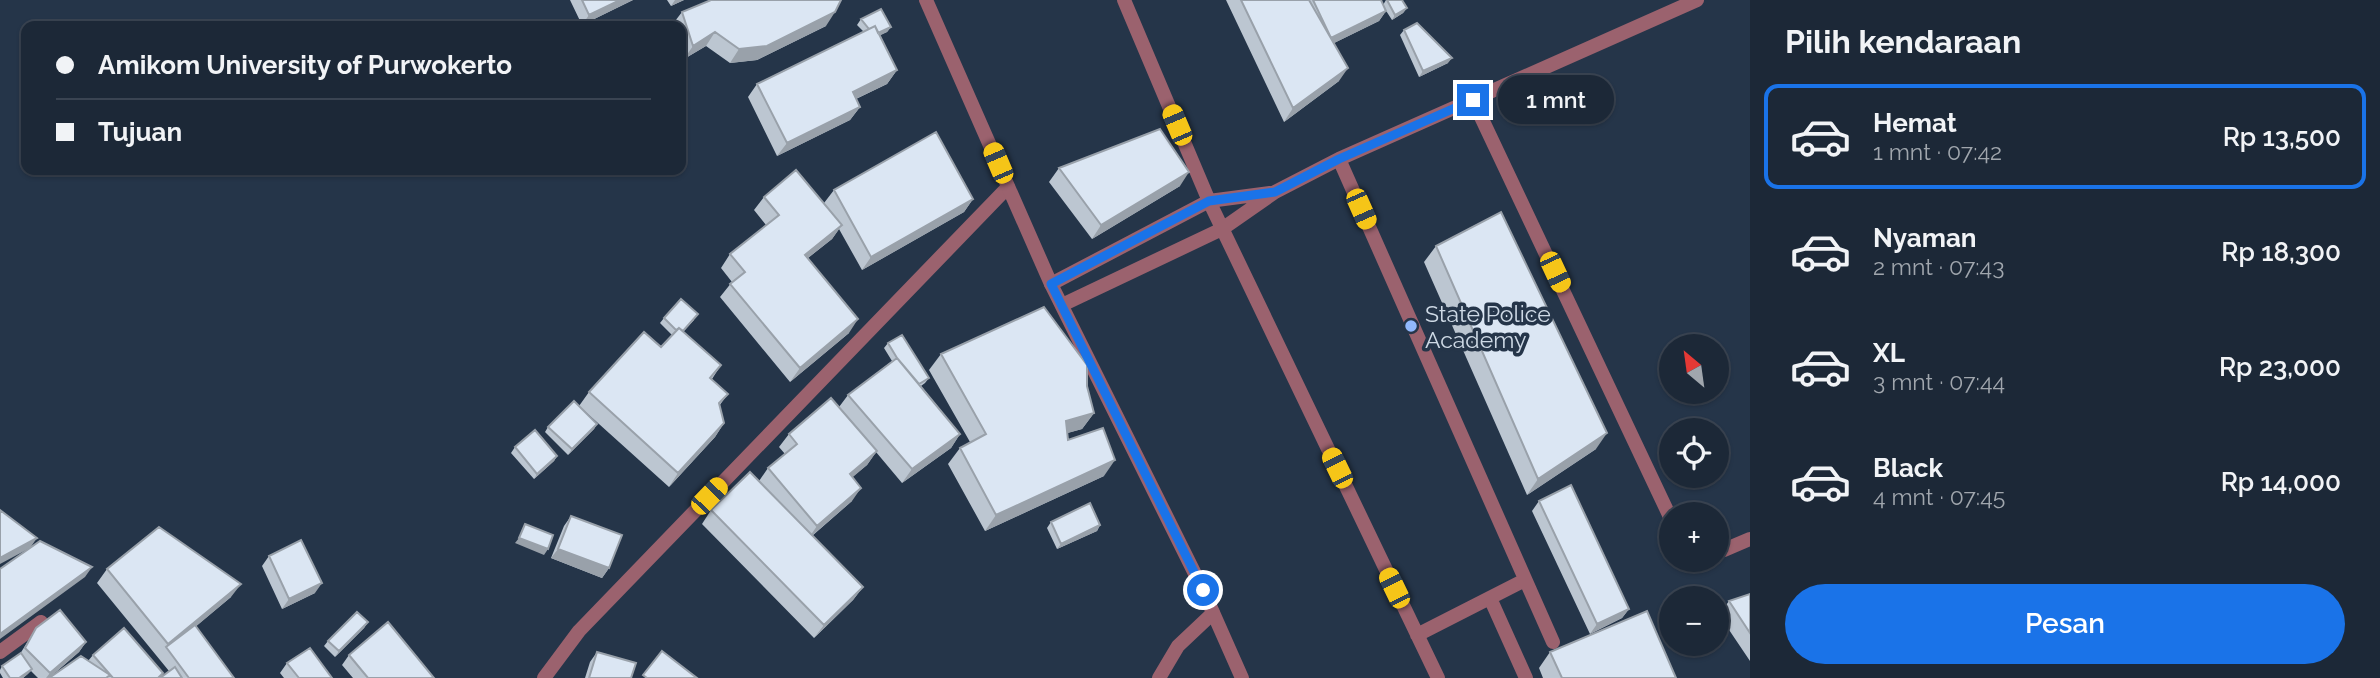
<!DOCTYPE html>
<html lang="id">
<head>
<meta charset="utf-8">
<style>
  body { margin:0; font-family:Raleway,sans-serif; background:#293442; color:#f1f3f6; height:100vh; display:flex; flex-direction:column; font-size:26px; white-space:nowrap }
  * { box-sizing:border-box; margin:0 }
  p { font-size:23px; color:#a0a6ad }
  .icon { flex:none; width:38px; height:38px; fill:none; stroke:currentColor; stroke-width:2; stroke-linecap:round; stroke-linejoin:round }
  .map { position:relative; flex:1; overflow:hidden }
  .sheet { display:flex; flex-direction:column; background:#1c2837; width:630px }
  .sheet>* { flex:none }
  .banner { position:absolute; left:21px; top:21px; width:665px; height:154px; border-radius:14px; box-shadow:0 2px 5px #0004,0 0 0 2px #3a4452; display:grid; align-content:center; height:154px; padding:0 35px; background:#1c2837 }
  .needle { width:46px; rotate:331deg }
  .buttons { position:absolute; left:1659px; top:334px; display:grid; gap:14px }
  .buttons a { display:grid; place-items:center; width:70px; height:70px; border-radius:50%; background:#1c2837; box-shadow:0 2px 5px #0004,0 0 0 2px #3a4452; font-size:35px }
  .end { position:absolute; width:32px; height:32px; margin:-16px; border:9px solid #1a73e8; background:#fff; box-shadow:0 0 0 4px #fff }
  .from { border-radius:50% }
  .bubble { position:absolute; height:49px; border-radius:24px; background:#1c2837; box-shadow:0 2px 5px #0004,0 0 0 2px #3a4452; font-size:23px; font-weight:600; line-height:49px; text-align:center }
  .car { position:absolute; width:21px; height:42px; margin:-21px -10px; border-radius:9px; box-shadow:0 0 5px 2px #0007; background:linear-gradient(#f5c518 24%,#345 0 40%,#f5c518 0 76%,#345 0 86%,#f5c518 0) }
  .banner b { display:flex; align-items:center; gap:24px; height:66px; font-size:26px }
  .banner b+b { border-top:2px solid #3a4452 }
  .banner i { width:18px; height:18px; background:#f1f3f6 }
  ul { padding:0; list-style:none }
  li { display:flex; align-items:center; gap:21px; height:105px; margin:0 14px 10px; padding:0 21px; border:4px solid transparent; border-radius:14px }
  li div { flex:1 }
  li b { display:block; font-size:26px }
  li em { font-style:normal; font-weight:600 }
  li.active { border-color:#1a73e8 }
  li>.icon { width:63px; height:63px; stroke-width:1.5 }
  h2 { padding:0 35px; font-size:32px; line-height:84px }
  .action { display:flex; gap:14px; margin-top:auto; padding:14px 35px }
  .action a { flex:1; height:80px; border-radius:42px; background:#1a73e8; color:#fff; font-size:28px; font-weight:600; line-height:80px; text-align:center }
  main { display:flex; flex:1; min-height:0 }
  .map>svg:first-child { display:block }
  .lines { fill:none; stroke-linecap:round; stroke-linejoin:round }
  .service { stroke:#9b626e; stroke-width:14 }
  .minor { stroke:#9b626e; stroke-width:14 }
  .tertiary { stroke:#9b626e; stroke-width:14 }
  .wall { fill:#bcc6d1 }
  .shaded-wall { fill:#99a1aa }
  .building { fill:#dbe6f3; stroke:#99a1aa; stroke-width:2 }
  .route { stroke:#1a73e8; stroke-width:9 }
  .poi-dot { fill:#91b8fd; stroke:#253549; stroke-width:2.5 }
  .labels { text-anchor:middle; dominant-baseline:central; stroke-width:7; stroke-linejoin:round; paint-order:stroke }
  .poi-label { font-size:23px; fill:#ced9e5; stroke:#253549; text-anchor:start }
</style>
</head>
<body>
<main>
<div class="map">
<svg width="1750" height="678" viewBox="0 0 1750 678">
  <rect width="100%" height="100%" fill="#253549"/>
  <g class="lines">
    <path class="service" d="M1124,0L1209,201L1438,678
      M1473,100L1671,519
      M1339,159L1553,642
      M1051,284L1209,201L1270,193
      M1062,305L1222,229L1275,192L1339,159L1697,0
      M1717,549L1724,550L1750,539
      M1490,598L1526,678
      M1417,635L1525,580
      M1159,678L1178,646L1213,613"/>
    <path class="minor" d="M0,652L41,622
      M544,678L579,631L1008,187"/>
    <path class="tertiary" d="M926,0L1051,284L1203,590L1242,678"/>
  </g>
  <path class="wall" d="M570,0H633L582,25Z
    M667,0H684L671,6Z
    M1226,0H1381L1383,5L1386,0L1407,8L1403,13L1392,20L1383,6L1386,11L1379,21L1334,43L1339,81L1284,122Z
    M682,12L826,26L757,60L730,63L706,46L684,59L681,51V26H672V25Z
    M861,19L891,27L887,32L880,35L897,70L887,84L856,99L860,107L850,120L777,156L748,97L757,84L864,32L857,25Z
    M1404,30L1448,63L1419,77L1400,35Z
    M1059,168L1180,186L1092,239L1049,182Z
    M834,190L973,199L964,212L862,270L839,229L832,239L808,258L849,333L790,382L720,297L732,282L721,268L730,254L766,225L754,210L764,197L824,203Z
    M1436,246L1596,449L1527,495L1424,262Z
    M664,318L694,320L683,332L721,365L712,379L728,394L719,406L724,423L715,437L669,487L579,406L589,392L661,347L672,335L660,323Z
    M888,343L929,378L925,383L921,386L960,434L951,448L902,483L876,452L867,465L852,477V501L812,536L863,587L853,600L814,638L702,524L711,510L759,481L768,468L785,454L779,447L789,434L839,407L848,395L892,361L884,348Z
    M941,354L1087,386L1094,413L1082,429L1067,433L1068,440L1104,476L985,531L948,464L960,448L970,442L929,370Z
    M597,424L594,429L568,455L545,432L548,427Z
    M515,447L557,456L554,461L534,479L511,453Z
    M1539,501L1629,609L1622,618L1590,634L1532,511Z
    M571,516L609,568L602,578L551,558L564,526Z
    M1051,522L1100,525L1097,531L1057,549L1047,528Z
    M269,556L315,593L282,609L262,566Z
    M107,569L231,597L196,626L234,678H160L169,671L97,583Z
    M1750,594V661L1719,615L1729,601Z
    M368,622L364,628L335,657L324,646L328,641Z
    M36,628L86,642L79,652L49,678H38L31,671L23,678H3L0,673V670L2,666L20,654Z
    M597,652L631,678H585L590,662Z
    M1550,652L1676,678H1543L1539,668Z
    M93,655L163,673L159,678H49L88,661Z
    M349,655L434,678H353L342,665Z
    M287,663L332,678H284L280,673Z"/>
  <path class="shaded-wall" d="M620,0H633L582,25L589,15Z
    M675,0H684L671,6Z
    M1407,8L1403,13L1392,20L1395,15Z
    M1386,11L1379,21L1324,48L1331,38Z
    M835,12L826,26L757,60L730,63L739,49Z
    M891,27L887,32L871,40L874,35Z
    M715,32L706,46L684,59L693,46Z
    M1452,58L1448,63L1419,77L1423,71Z
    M1348,68L1339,81L1284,122L1293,108Z
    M897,70L887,84L843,105L853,92Z
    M860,107L850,120L777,156L787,143Z
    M1189,172L1180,186L1092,239L1101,225Z
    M973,199L964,212L862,270L871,257Z
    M842,225L832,239L795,268L805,255Z
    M858,319L849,333L790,382L800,368Z
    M1094,413L1082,429L1054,437L1066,421Z
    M724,423L715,437L669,487L678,473Z
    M597,424L594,429L568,455L572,449Z
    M1607,433L1596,449L1527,495L1538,479Z
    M960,434L951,448L902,483L912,469Z
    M877,451L867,465L840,488L850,474Z
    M557,456L554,461L534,479L537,474Z
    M1115,460L1104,476L985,531L996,515Z
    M861,488L852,501L808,539L817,526Z
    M1100,525L1097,531L1057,549L1061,544Z
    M37,538L30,548L0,564V558Z
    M519,538L548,549L544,555L515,543Z
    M558,549L609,568L602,578L551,558Z
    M92,567L85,577L0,639V634Z
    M322,583L315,593L282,609L289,599Z
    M241,584L231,597L168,650L166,647L168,644Z
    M863,587L853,600L814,638L824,625Z
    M1629,609L1622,618L1590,634L1597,624Z
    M368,622L364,628L335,657L339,651Z
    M86,642L79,652L49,678H46L50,673Z
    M32,669L28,674L23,678H19Z"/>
  <path class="building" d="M582,0H620L589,15Z
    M711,0H841L835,12L767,46L739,49L715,32L693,46L682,12Z
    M1241,0H1309L1348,68L1293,108Z
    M1313,0H1381L1386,11L1331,38Z
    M1387,0H1402L1407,8L1395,15Z
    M881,9L891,27L878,33L875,26L869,29L861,19Z
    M1417,23L1452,58L1423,71L1404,30Z
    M875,26L897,70L853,92L860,107L787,143L757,84Z
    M1160,129L1189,172L1101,225L1059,168Z
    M936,132L973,199L871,257L834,190Z
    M796,170L842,225L805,255L858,319L800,368L730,284L745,272L730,254L779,215L764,197Z
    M1501,212L1607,433L1538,479L1436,246Z
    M681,299L698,314L683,331L679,328L676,330L664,318Z
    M1044,307L1087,365V386L1094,413L1066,421L1068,440L1103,428L1115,460L996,515L960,448L986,434L941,354Z
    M679,328L721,365L710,378L728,394L719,403L724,423L678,473L589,392L644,332L661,347Z
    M902,335L929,378L919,384L897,358L888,343Z
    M897,358L960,434L912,469L848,395Z
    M831,398L877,451L850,474L861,488L817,526L768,468L797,444L789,434Z
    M574,401L597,424L572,449L548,427Z
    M535,430L557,456L537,474L515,447Z
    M750,472L863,587L824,625L711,510Z
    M1571,485L1629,609L1597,624L1539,501Z
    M1090,503L1100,525L1061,544L1051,522Z
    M0,510L37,538L0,558Z
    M571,516L622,535L609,568L558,549Z
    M525,524L553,535L548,549L519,538Z
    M159,527L241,584L168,644L107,569Z
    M301,540L322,583L289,599L269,556Z
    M40,541L92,567L0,634V569Z
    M1750,594V633L1729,601Z
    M60,610L86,642L50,673L25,648L36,628Z
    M1647,611L1676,678H1562L1550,652Z
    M357,612L368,622L339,651L328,641Z
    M388,622L434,678H368L349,655Z
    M195,625L234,678H189L166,647Z
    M124,628L163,673L158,678H113L93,655Z
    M310,648L332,678H299L287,663Z
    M662,651L697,678H647L643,675Z
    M597,652L636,663L631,678H589Z
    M21,653L32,669L19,678H10L2,666Z
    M81,656L110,675L106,678H49Z
    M175,667L182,678H160Z"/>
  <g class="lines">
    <path class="route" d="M1203,590L1051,284L1209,201L1275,192L1339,159L1473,100"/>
  </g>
  <circle class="poi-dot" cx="1411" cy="326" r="7"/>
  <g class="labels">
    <g class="poi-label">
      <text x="1425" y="313">State Police<tspan x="1425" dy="26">Academy</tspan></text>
    </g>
  </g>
</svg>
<div class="buttons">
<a><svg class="needle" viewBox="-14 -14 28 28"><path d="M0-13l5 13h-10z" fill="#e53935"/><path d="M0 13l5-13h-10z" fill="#a0a6ad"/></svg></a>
<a><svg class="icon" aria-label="locate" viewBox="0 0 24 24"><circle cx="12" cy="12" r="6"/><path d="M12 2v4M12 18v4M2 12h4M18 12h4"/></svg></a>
<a>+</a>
<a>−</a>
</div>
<i class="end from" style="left:1203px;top:590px"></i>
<i class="end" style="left:1473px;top:100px"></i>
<div class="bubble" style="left:1498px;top:75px;width:116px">1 mnt</div>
<i class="car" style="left:1177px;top:125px;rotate:337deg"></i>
<i class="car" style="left:998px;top:163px;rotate:337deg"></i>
<i class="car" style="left:1361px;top:209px;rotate:156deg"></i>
<i class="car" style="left:1555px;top:272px;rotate:155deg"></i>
<i class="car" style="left:1337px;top:468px;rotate:334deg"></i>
<i class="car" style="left:709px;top:496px;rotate:44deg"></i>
<i class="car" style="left:1394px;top:588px;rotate:334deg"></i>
<div class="banner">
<b><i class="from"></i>Amikom University of Purwokerto</b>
<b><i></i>Tujuan</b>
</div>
</div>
<section class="sheet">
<h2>Pilih kendaraan</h2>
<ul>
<li class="active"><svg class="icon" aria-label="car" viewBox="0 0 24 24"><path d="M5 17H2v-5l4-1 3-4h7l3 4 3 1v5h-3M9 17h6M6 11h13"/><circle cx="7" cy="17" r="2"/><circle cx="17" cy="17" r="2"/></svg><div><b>Hemat</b><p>1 mnt · 07:42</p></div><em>Rp 13,500</em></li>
<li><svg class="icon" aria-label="car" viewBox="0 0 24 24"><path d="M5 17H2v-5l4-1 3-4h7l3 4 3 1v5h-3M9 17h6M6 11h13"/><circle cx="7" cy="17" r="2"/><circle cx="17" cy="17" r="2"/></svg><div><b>Nyaman</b><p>2 mnt · 07:43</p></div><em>Rp 18,300</em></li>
<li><svg class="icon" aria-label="car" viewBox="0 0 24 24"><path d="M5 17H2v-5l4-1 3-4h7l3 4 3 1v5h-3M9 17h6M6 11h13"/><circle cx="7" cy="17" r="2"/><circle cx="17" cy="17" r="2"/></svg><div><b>XL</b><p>3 mnt · 07:44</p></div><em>Rp 23,000</em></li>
<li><svg class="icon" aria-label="car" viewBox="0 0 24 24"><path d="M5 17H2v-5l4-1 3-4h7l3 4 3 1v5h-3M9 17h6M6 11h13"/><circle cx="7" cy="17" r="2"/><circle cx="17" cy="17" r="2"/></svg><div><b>Black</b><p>4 mnt · 07:45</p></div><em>Rp 14,000</em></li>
</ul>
<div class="action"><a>Pesan</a></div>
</section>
</main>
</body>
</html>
